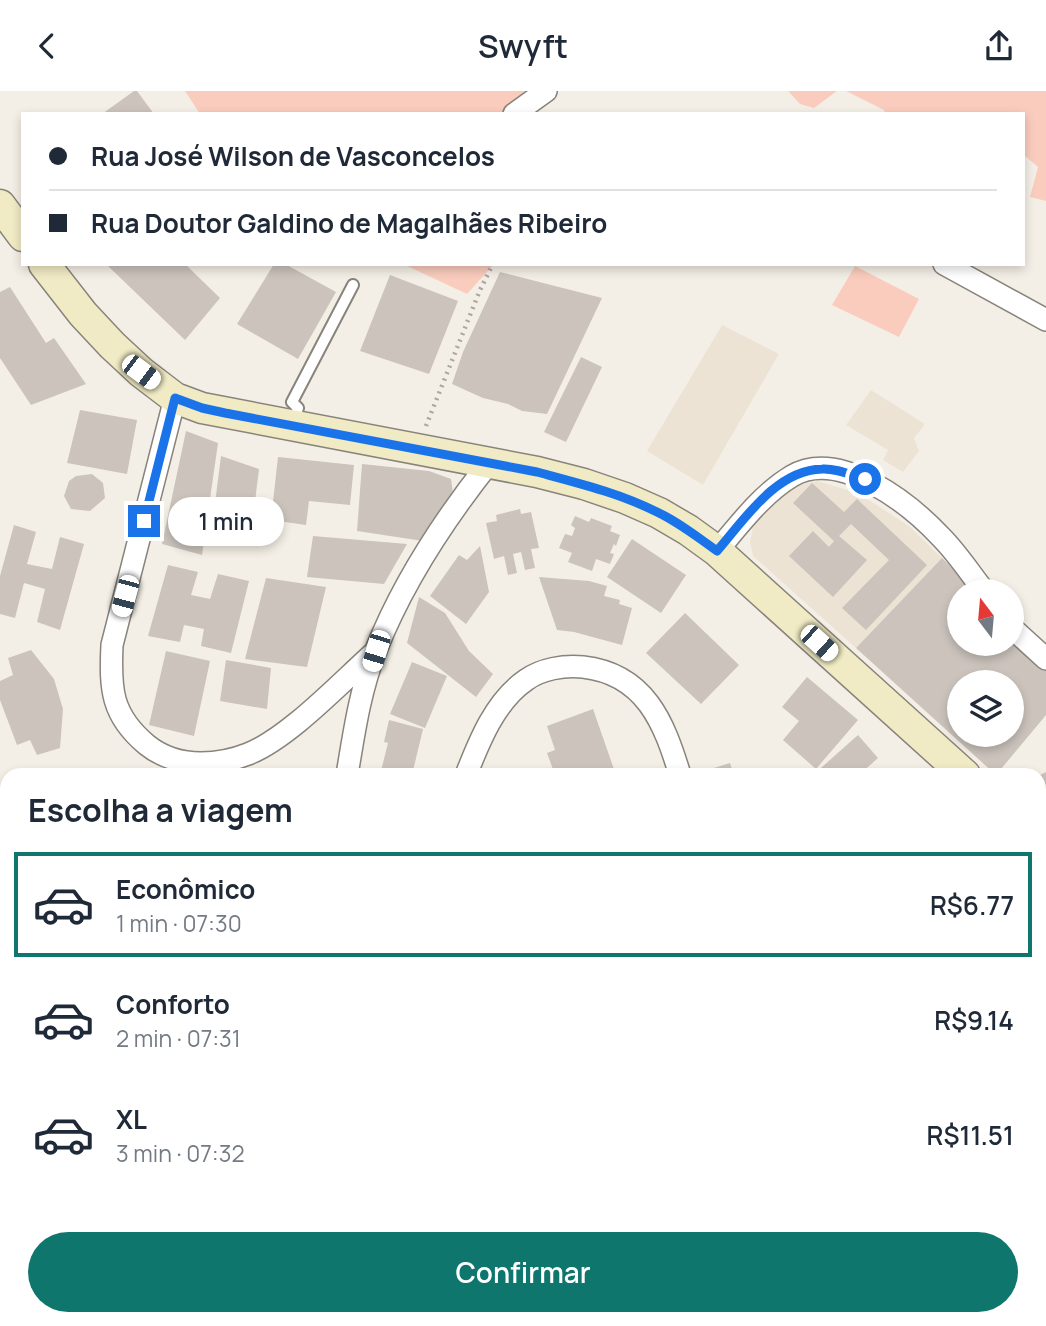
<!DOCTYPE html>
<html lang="pt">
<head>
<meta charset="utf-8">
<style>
  body { margin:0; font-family:Manrope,sans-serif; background:#f2f2f3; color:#1f2937; height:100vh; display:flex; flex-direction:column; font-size:26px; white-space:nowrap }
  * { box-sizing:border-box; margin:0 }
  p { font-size:23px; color:#747a83 }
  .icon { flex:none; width:38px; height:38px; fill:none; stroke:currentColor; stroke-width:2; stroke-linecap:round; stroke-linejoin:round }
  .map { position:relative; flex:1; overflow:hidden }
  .sheet { position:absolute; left:0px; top:677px; width:1046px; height:558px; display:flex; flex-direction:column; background:#fff; border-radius:21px 21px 0 0; box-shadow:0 4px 10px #0003 }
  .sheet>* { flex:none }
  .hud { position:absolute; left:21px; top:21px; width:1004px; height:154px; border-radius:0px; box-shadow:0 4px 10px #0003; display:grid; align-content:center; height:154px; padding:0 28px; background:#fff }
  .needle { width:46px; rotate:344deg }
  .tools { position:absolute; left:947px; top:488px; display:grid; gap:14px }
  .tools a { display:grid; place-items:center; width:77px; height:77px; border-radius:50%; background:#fff; box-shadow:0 4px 10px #0003; font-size:35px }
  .end { position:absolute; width:32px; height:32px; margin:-16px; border:9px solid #1a73e8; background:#fff; box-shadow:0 0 0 4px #fff }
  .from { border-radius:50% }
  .bubble { position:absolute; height:49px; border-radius:24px; background:#fff; box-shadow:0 4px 10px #0003; font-size:23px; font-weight:600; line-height:49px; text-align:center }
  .car { position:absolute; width:21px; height:42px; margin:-21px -10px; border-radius:9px; box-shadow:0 0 5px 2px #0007; background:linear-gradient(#fff 24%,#345 0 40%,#fff 0 76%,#345 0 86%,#fff 0) }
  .hud b { display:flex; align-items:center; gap:24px; height:66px; font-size:26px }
  .hud b+b { border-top:2px solid #e0e1e3 }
  .hud i { width:18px; height:18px; background:#1f2937 }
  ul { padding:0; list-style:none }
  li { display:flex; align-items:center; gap:21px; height:105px; margin:0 14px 10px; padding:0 14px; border:4px solid transparent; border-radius:0px }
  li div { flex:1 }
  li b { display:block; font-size:26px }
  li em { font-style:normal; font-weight:600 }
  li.selected { border-color:#0f766e }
  li>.icon { width:63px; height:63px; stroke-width:1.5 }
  h2 { padding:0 28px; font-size:32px; line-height:84px }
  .cta { display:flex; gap:14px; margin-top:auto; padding:14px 28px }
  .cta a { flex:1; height:80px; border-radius:42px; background:#0f766e; color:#fff; font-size:28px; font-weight:600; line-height:80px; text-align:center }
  header { display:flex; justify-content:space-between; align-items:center; height:91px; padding:0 28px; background:#fff; font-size:32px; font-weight:600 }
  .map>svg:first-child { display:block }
  .built { fill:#ece3d4 }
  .green { fill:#faccbd }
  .building { fill:#cbc3bc; fill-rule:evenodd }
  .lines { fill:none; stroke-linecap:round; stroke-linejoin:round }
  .service-casing { stroke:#88837b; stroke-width:14 }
  .minor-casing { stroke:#88837b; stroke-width:24 }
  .secondary-casing { stroke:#88837b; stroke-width:33 }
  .primary-casing { stroke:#948934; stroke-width:37 }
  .path { stroke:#aaa69f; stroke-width:4.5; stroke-dasharray:2 5; stroke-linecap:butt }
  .service { stroke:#fff; stroke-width:10 }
  .minor { stroke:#fff; stroke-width:21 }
  .secondary { stroke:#f0ebc4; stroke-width:30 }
  .primary { stroke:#e0d789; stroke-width:33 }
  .route { stroke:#1a73e8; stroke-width:9 }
</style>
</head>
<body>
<header><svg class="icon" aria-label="back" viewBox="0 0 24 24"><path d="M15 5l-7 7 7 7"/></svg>Swyft<svg class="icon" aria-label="share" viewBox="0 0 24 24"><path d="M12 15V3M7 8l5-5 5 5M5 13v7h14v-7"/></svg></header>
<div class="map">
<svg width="1046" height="1235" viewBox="0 0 1046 1235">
  <rect width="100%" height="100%" fill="#f4efe6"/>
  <path class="built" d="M722,234L779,263L703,394L647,360Z
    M871,299L925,333L914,347L919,360L903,381L883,369L888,359L846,334Z
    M817,390L858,402L909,435L942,467L856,557L753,465L750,451L753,435L787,396Z"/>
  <path class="green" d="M185,0H545L514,23H200Z
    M788,0H837L814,17L800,13Z
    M846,0H1046V110L1030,106L1038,76L1024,64V23H885L884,19Z
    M403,173H494L467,203Z
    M855,175L919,208L899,246L832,214Z
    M402,1228L420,1235H183L165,1229Z"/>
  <path class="building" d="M134,0H137L154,23H102Z
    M109,173H185L220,207L185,249L108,175Z
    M274,173H285L336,201L298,268L237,233Z
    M500,181L602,207L547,323L522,320L508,313L483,307L452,293L463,261Z
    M390,184L458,210L429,283L360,260Z
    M10,196L46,252L54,247L86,293L31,314L0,267V201Z
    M581,266L602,276L566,351L544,341Z
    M80,319L137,329L127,383L67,372Z
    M186,340L218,352L202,464L162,453Z
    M221,365L259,378L251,443L212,436Z
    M278,366L354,374L350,414L309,410L306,434L271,429Z
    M362,373L429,380L451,388L453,403L423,450L357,440Z
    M92,383L103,392L105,407L90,420L71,418L64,405L69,390L76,385Z
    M812,392L844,421L857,408L927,474L866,539L842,517L889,469L851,433L839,445L867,469L833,506L789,465L813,440L829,456L834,450L793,412Z
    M520,418L521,423L531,421L539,457L531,458L535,477L525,479L521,461L513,463L517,482L508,484L504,465L494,468L486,432L497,430L496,424Z
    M575,425L589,431L591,427L612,435L610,440L620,444L616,455L614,453L610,462L614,463L610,473L596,468L592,480L568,471L572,462L559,457L565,443L572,445L575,437L571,434Z
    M14,434L36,441L27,473L52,478L60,446L84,453L60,539L37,531L45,498L24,492L15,527L0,523V485Z
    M313,445L407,453L384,493L307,486Z
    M632,448L686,484L661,522L607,486Z
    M480,455L489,501L466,533L430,505L459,464L467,469Z
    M942,467L975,500H959V553H1012V537L1046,572V624L996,684L856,557ZM959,592H1012V644H959Z
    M168,474L198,481L191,504L210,508L218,483L249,490L231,562L201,555L204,538L184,534L180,551L148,545Z
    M539,486L589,490L607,495L604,505L620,509L619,513L632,517L622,554L574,541L557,539Z
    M266,487L326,496L307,576L245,568Z
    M419,506L445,522L469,560L493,583L476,606L407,552Z
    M685,522L739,574L701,613L646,562Z
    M31,559L54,588L63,618L60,657L37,664L30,649L17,654L0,609V590L13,584L8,567Z
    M166,560L210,570L194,645L149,634Z
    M226,569L271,577L267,618L220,610Z
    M412,571L447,585L425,637L390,623Z
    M807,586L858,629L816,678L783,649L799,630L782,616Z
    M593,618L616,684H555L547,662L555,659L547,635Z
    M389,629L423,638L412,684H380L388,652L384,651Z
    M858,644L878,667L859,684H813Z
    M730,672L734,684H702L701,681Z
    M1046,681V710L1040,704V684Z
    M7,767V802L0,796V773Z
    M1046,853V890L1040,895V858Z
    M1046,976V1097L1040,1081V978Z
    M1046,1187V1235H1040V1188Z
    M742,1228H829L818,1235H795L792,1230L783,1235H746Z"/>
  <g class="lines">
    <g class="service-casing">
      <path id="service" d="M293,333L298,317L292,311L353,194
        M0,1085L7,1083
        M571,1235L575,1228"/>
    </g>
    <g class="minor-casing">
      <path id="minor" d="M514,23L546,0
        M944,173L1046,229
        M175,307L112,554C110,598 111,624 147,654C162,666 182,672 201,672C217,672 233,669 248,663C289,647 342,590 376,560
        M717,460C739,434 762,403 792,385C840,357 910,413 941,446C957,462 970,482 984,500
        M1012,537L1046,568
        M347,684C354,642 360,599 376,559C403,491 443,430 489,372
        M466,684C479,651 495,610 526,589C541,578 564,574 583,576C645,583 664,631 680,684
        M0,832L7,838
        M957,1235L958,1228"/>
    </g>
    <g class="secondary-casing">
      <path id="secondary" d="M0,114L23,145
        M44,173L83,223L112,254L141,281L175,307L202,317L537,381L584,393L625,407L659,422L688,439L717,460L965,684
        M1040,751L1046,757"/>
    </g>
    <g class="primary-casing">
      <path id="primary" d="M0,1053L7,1055
        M0,1193L7,1195
        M95,1228L112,1235
        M475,1228L491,1235"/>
    </g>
    <path class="path" d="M426,335L480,199L493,173
      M0,1134L7,1136
      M0,1148L7,1150
      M261,1228L268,1235
      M368,1228L376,1235"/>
    <use href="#service" class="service"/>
    <use href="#minor" class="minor"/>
    <use href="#secondary" class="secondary"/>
    <use href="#primary" class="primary"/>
  </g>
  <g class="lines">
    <path class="route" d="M144,430L175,307L202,317L225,322L537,381C578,392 619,402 657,421C678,431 698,446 717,460C744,429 776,379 822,378C836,377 851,384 865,388"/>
  </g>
</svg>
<div class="tools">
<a><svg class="needle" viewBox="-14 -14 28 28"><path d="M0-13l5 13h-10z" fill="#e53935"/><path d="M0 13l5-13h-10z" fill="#747a83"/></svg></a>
<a><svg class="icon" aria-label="layers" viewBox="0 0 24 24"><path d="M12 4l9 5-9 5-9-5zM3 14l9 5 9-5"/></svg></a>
</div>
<i class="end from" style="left:865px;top:388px"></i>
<i class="end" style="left:144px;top:430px"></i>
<div class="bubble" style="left:168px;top:406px;width:116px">1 min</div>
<i class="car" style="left:141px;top:281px;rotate:127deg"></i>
<i class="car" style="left:125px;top:505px;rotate:195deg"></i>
<i class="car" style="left:819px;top:552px;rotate:132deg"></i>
<i class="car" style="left:376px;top:560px;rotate:197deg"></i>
<div class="hud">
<b><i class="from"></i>Rua José Wilson de Vasconcelos</b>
<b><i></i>Rua Doutor Galdino de Magalhães Ribeiro</b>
</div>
<section class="sheet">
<h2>Escolha a viagem</h2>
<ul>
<li class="selected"><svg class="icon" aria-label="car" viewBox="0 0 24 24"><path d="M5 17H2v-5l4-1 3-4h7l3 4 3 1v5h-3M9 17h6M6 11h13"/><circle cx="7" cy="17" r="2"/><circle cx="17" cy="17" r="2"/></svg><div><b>Econômico</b><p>1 min · 07:30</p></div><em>R$6.77</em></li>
<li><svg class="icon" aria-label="car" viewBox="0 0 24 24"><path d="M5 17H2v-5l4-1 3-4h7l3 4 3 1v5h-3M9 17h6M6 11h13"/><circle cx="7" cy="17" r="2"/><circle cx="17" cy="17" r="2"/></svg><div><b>Conforto</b><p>2 min · 07:31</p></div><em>R$9.14</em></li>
<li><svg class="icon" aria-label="car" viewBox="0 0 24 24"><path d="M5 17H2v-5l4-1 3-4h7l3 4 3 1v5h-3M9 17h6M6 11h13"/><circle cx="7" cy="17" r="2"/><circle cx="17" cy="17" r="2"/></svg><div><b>XL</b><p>3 min · 07:32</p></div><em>R$11.51</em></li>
</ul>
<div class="cta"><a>Confirmar</a></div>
</section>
</div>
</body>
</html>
